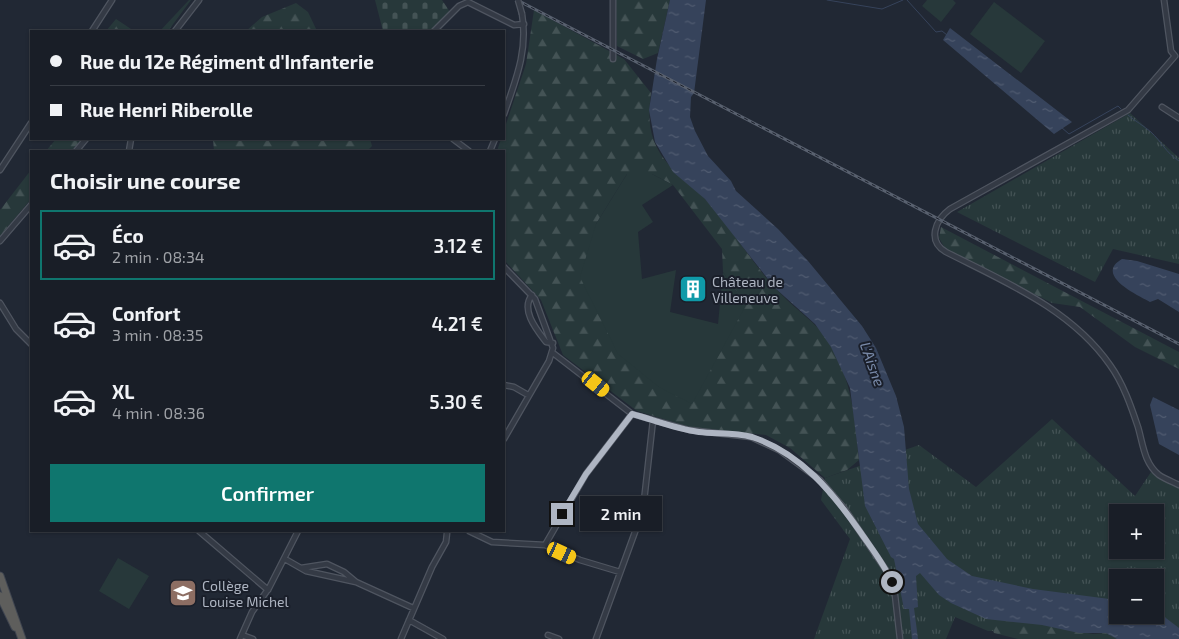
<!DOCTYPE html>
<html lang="fr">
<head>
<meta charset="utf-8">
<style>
  body { margin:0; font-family:"Exo 2",sans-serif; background:#22272f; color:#f1f3f6; height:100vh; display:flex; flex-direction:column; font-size:19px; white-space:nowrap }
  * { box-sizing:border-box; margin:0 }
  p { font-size:16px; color:#9fa2a7 }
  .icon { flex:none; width:28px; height:28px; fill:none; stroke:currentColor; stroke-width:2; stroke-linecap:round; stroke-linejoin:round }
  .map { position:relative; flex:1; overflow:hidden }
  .side { position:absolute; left:30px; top:150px; width:475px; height:382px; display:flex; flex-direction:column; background:#191e27; border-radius:0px; box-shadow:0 1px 4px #0004,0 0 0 1px #373c44 }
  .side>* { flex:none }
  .guide { position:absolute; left:30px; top:30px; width:475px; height:110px; border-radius:0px; box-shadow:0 1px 4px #0004,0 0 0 1px #373c44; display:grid; align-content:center; height:110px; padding:0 20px; background:#191e27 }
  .fabs { position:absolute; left:1109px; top:504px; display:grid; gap:10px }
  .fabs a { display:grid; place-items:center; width:55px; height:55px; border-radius:0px; background:#191e27; box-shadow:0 1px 4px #0004,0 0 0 1px #373c44; font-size:25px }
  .end { position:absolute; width:22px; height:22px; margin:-11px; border:6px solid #aeb5c2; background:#111; box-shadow:0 0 0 2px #111 }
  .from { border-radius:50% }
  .bubble { position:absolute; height:35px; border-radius:0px; background:#191e27; box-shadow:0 1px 4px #0004,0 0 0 1px #373c44; font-size:16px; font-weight:600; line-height:35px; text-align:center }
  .car { position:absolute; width:15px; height:30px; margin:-15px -8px; border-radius:6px; box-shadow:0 0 4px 1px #0007; background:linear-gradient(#f5c518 24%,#345 0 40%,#f5c518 0 76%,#345 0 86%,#f5c518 0) }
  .guide b { display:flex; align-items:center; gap:18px; height:48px; font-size:19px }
  .guide b+b { border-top:1px solid #373c44 }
  .guide i { width:12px; height:12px; background:#f1f3f6 }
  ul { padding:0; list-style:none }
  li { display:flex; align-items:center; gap:15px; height:70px; margin:0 10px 8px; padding:0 10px; border:2px solid transparent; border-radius:0px }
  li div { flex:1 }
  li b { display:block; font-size:19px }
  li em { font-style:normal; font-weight:600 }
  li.on { border-color:#0f766e }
  li>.icon { width:45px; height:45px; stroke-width:1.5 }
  h2 { padding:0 20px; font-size:22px; line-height:60px }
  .action { display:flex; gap:10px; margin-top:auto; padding:10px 20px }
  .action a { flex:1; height:58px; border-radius:0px; background:#0f766e; color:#fff; font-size:20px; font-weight:600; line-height:58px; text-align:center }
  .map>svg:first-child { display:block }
  .grass { fill:url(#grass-tufts); fill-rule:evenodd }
  .forest { fill:url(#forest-firs); fill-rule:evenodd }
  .cemetery { fill:url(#cemetery-stones) }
  .park { fill:#27383a }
  .water { fill:url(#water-ripples) }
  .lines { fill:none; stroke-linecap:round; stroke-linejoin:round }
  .stream { stroke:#36435b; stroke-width:1 }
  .minor-casing { stroke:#4f5560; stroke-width:7 }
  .trunk-casing { stroke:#3f4550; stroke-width:9 }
  .minor { stroke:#343a45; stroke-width:4.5 }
  .trunk { stroke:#5e5e5c; stroke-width:7 }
  .rail-casing { stroke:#58606e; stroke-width:3 }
  .rail { stroke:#1a1f2a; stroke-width:1; stroke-dasharray:4; stroke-linecap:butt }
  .minor-bridge-casing { stroke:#4f5560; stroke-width:7; stroke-linecap:butt }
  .minor-bridge { stroke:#343a45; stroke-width:4.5 }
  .route { stroke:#aeb5c2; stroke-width:6 }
  .labels { text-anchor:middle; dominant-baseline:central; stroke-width:4; stroke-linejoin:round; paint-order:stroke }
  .poi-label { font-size:14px; fill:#aeb5c2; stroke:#1a1f2a; text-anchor:start }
  .water-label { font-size:15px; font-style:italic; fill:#798aa9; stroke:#1a1f2a }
</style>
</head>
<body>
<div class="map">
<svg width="1179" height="639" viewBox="0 0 1179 639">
  <defs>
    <pattern id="grass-tufts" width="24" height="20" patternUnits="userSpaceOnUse" patternTransform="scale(1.25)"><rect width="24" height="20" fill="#27383a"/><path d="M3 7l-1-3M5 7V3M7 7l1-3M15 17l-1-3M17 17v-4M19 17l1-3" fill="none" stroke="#445355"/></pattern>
    <pattern id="forest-firs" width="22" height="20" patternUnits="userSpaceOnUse" patternTransform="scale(1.25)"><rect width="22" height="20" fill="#27383a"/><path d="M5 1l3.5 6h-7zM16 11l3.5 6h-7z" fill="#445355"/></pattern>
    <pattern id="cemetery-stones" width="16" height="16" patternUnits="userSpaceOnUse" patternTransform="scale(1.25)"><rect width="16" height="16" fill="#27383a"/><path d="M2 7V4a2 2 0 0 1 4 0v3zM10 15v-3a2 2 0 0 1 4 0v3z" fill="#445355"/></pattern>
    <pattern id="water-ripples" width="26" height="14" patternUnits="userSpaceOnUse" patternTransform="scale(1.25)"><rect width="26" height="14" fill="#36435b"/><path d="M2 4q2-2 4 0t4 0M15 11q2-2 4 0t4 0" fill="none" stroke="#515c71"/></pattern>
  </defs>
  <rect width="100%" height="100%" fill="#212834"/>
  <path class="grass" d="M1130,113L1179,158V264L1113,249L1095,282L957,212Z
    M1052,419L1135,496L1151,472L1179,488V639L1142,629L988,631L955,617L946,639H814L850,539L821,500L825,478L919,445L976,487ZM1118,512H1155V550H1118ZM1118,578H1155V615H1118Z"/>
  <path class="forest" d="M189,0H191L168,31H160Z
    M616,0H670L658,53L643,59L617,46Z
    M296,3L308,12L317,31H246L262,17Z
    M534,10L624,59L651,93C649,110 648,125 654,141C665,169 688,180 706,200C733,230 754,267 782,295C797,311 816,322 828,341C853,383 854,413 859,460L847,470L825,478L790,448L766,435L693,428L637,411L563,355L541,300L504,260V151H497L501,139H504V130L526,64ZM627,174H652L673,185L722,249L723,272L746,305L659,387L596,224Z
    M116,19L134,31H106Z
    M56,139H82L71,151H46Z
    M213,139H370L372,146L367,151H214Z
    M31,170V199L0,236V210Z
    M941,227L1179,352V369L1135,347L1080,307L1052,303L946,250L939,238Z
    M994,619L1042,625L1093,634L1106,633L1121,639H1018L994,633L991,625Z"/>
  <path class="cemetery" d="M375,0H442L450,12L432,31H383Z"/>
  <path class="park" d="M927,0H953L956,3L941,22L922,6Z
    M994,2L1045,41L1021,73L970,34Z
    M627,174H652L673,185L642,205L653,222L638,232L642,279L676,270L670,312L718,324L723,272L746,305L692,404L659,387L618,354L580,277L596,224Z
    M118,558L149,576L129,609L99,591Z"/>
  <path class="water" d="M670,0H706L694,93L691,97L690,117L695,131L708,156L731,181L736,191L778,229L808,261L862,326L876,348L896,396L904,427L909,489L918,524L947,559L972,576L1033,589L1117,600L1118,615H1155V611L1158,612L1179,628V639H1117L1106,633H1079L1042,625L986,619L951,603L939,595L920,573L916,576L918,607L914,608L918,639H912L909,609H904L894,559L891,557L865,506L850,388L831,347L815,324L775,288L705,199L673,172L655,142L649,110L657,59Z
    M950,28L1072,122L1054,134L943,40Z
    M1122,259L1137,261L1179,274V312L1158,299L1150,302C1137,295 1094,275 1122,259Z
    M1153,397L1179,410V455L1159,444L1150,405Z"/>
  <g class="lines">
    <path class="stream" d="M827,0L882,9L903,0
      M907,0L936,32L942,31L947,35
      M1128,115C1135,121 1144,126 1151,132C1161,141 1166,153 1179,161
      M1061,127L1069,134L1118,106L1121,109"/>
    <g class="minor-casing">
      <path id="minor" d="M1164,0L1171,51L1175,56
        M92,31L112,0
        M175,31L199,0
        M434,31L459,6L468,2L514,25L524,24
        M1175,56L1128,110L950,209C935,220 927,241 946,252C1005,282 1071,309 1110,365C1123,383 1131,406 1138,427C1143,444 1144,463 1159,475C1165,479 1173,482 1179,485
        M613,59V0
        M1162,107L1179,118
        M504,114C516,79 528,51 522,14
        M453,139L469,151
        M76,151L86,139
        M129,151L131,139
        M490,151L495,139
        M0,170L31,123
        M0,241L31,205
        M504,267L535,299L553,348L549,361L504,439
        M532,295C520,310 537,330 546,342L553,343
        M0,303L16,329L31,344
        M553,353L632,414L689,430L751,437L779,450L820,480L844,508L888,573L895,595L900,639
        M504,385L514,387L528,395
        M199,531L268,590
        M469,531L492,542L545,545L580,560L620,572
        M545,545L586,474L632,414
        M285,559L306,571L356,582L413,608
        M301,568L327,564L344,572L356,582
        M409,620L443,639
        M242,635L253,639
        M548,635L559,639
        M240,639L252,612L269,588L298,531
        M401,639L432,567L446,542L447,533
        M596,639L643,510L653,420"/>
    </g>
    <g class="trunk-casing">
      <path id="trunk" d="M0,576L22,639
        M0,596L15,627"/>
    </g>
    <use href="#minor" class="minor"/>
    <use href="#trunk" class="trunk"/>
    <g class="rail-casing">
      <path id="rail" d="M517,0L1179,344"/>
    </g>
    <use href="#rail" class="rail"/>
    <g class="minor-bridge-casing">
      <path id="minor-bridge" d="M518,0L522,14"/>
    </g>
    <use href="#minor-bridge" class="minor-bridge"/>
  </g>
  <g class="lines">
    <path class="route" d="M562,514L586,474L632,414C654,420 676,429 699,432C716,434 735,432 752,437C801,453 833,493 861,533C872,549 884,564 892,582"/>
  </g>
  <defs>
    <g id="building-square" transform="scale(1.4375)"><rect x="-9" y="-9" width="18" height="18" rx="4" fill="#0f9aa8" stroke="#1a1f2a"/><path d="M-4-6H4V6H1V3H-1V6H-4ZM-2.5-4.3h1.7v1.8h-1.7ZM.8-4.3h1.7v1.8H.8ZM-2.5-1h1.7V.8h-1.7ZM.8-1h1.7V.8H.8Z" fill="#fff"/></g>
    <g id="school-square" transform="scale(1.4375)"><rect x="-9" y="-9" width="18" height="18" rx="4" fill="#8d6e63" stroke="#1a1f2a"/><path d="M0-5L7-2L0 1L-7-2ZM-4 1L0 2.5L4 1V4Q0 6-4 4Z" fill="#fff"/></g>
  </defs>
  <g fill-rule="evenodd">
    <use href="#building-square" x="693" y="289"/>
    <use href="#school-square" x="183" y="593"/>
  </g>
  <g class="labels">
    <g class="poi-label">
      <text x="712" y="281">Château de<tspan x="712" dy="16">Villeneuve</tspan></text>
      <text x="202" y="585">Collège<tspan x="202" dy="16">Louise Michel</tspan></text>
    </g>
    <g class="water-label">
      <text transform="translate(873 364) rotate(70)">L'Aisne</text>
    </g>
  </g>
</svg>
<div class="fabs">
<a>+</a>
<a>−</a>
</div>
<i class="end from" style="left:892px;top:582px"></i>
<i class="end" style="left:562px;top:514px"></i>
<div class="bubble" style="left:580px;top:496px;width:82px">2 min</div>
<i class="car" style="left:596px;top:384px;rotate:129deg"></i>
<i class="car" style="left:562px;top:553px;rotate:115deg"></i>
<div class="guide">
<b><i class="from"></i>Rue du 12e Régiment d'Infanterie</b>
<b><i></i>Rue Henri Riberolle</b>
</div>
<section class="side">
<h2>Choisir une course</h2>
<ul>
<li class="on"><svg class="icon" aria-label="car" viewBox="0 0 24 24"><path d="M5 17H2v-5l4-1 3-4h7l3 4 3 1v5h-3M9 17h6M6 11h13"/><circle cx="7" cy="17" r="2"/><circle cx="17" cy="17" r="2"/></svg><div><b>Éco</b><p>2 min · 08:34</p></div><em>3.12 €</em></li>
<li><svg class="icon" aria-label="car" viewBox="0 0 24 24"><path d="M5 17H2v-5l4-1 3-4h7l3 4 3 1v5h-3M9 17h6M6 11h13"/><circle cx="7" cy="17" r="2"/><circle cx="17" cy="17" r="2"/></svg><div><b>Confort</b><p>3 min · 08:35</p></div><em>4.21 €</em></li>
<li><svg class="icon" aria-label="car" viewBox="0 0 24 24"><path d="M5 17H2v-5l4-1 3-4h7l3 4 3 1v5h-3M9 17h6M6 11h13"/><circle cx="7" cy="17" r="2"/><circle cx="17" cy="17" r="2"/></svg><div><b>XL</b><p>4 min · 08:36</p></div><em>5.30 €</em></li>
</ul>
<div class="action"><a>Confirmer</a></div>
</section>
</div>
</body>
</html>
